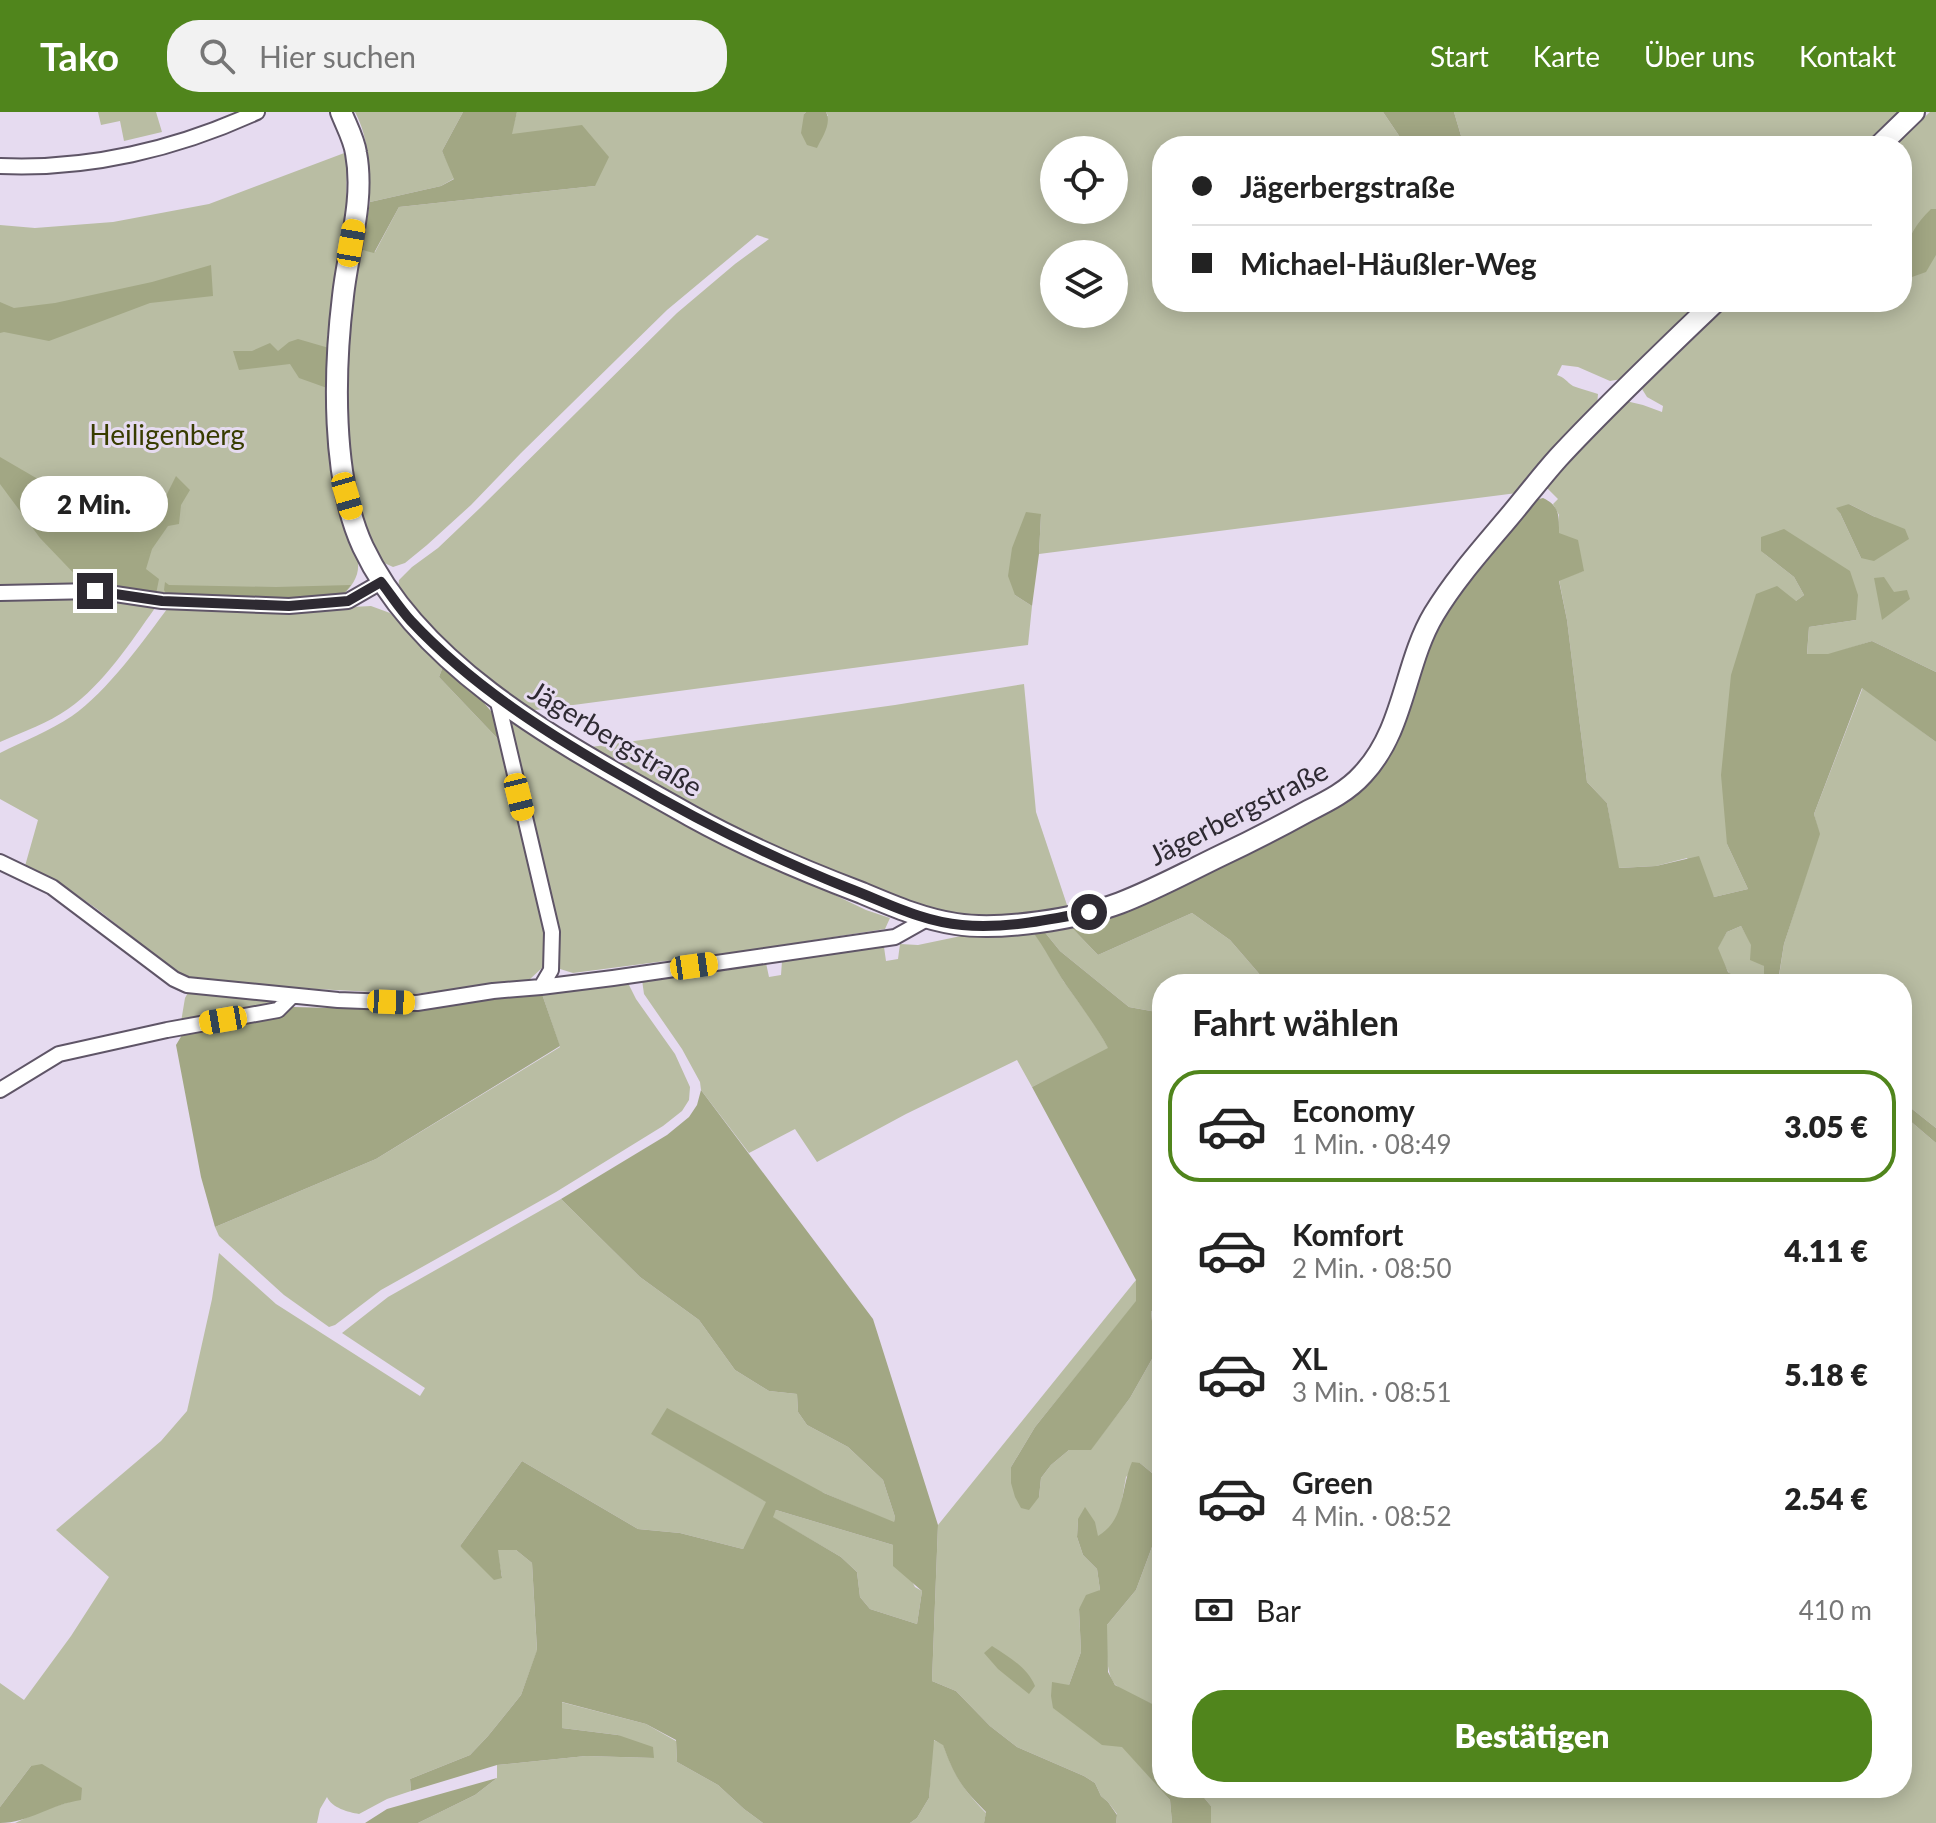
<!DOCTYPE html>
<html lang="de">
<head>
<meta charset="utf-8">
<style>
  body { margin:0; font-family:Lato,sans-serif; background:#f2f2f2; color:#222; height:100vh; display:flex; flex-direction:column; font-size:30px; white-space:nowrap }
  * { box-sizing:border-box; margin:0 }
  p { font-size:26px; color:#767676 }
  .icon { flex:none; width:44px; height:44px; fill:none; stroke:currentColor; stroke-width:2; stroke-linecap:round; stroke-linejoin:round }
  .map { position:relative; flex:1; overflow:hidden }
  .sheet { position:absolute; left:1152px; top:862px; width:760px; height:824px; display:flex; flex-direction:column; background:#fff; border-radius:32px; box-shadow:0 4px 20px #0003 }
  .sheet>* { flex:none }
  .guide { position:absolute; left:1152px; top:24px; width:760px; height:176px; border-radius:32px; box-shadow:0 4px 20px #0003; display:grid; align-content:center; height:176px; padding:0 40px; background:#fff }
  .tools { position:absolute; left:1040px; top:24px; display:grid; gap:16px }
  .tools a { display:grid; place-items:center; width:88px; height:88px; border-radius:50%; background:#fff; box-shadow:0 4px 20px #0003; font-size:40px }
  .end { position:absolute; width:36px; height:36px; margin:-18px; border:10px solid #2e2a32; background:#fff; box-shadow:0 0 0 4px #fff }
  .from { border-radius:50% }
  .bubble { position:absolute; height:56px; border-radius:28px; background:#fff; box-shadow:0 4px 20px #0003; font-size:26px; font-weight:800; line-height:56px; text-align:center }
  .car { position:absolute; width:24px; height:48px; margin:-24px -12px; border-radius:10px; box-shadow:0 0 6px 2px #0007; background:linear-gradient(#f5c518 24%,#345 0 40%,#f5c518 0 76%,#345 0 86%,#f5c518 0) }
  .guide b { display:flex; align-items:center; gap:28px; height:76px; font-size:30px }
  .guide b+b { border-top:2px solid #e0e0e0 }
  .guide i { width:20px; height:20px; background:#222 }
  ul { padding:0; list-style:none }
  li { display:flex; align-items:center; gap:24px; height:112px; margin:0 16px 12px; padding:0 24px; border:4px solid transparent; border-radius:32px }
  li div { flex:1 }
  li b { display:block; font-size:30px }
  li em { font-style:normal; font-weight:800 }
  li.on { border-color:#50851c }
  li>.icon { width:72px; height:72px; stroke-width:1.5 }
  h2 { padding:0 40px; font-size:36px; line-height:96px }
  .pay { display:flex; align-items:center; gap:20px; height:88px; padding:0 40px; font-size:30px }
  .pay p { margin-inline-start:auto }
  .cta { display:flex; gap:16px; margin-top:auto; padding:16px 40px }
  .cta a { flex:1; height:92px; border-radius:32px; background:#50851c; color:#fff; font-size:32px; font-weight:800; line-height:92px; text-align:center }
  header { display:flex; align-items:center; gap:48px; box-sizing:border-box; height:112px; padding:0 40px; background:#50851c; color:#fff }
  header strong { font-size:38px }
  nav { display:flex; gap:44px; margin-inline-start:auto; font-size:28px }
  .search { width:560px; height:72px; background:#f2f2f2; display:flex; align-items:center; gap:20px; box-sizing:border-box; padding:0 28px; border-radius:32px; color:#767676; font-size:30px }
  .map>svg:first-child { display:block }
  .green { fill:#b9bda3; fill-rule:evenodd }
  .forest { fill:#a2a784; fill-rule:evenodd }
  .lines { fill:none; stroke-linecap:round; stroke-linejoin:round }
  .street-casing { stroke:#5f5567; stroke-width:18 }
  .secondary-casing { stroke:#5f5567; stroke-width:24 }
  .street { stroke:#fff; stroke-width:14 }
  .secondary { stroke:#fff; stroke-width:20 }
  .route { stroke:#2e2a32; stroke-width:10 }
  .labels { text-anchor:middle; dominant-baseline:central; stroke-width:6; stroke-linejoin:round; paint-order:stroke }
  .park-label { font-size:28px; fill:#383c00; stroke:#e6dbf0 }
  .street-label { font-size:28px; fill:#2e2a32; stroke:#e6dbf0 }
</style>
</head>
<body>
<header>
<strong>Tako</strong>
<div class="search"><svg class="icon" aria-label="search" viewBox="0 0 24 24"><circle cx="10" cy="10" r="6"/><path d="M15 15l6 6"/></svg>Hier suchen</div>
<nav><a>Start</a><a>Karte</a><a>Über uns</a><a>Kontakt</a></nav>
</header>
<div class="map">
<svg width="1936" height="1711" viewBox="0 0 1936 1711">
  <rect width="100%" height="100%" fill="#e6dbf0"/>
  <path class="green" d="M98,0H156L162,20L124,29L120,9L101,13Z
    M355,0H463L442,39L455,66L441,74L370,90C369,59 370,28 355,0Z
    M517,0H806L804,2L828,4L826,0H1383L1406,34H1162V190H1704L1622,267L1610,269L1578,255L1562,253L1557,263C1564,265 1567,270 1573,274C1580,277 1590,279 1598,282L1597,293L1517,381L1039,442L1041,402L1015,483L1032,494L1028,533L528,599L490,571L426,513L398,477L399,468L412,455L438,436L480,396L677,201L735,152L769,127L757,123L667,198L521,341L471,393L427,433L405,451L393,455L380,449C370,426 359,403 354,379C338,298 347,217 362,138L375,140L399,95L595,74L511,22ZM1054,38H1114V98H1054ZM1054,142H1114V202H1054Z
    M1454,0H1900L1864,34H1464Z
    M1930,0H1936V560L1872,529L1828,543H1807L1809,515L1856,508L1761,439L1794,465L1804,483L1796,489L1727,732L1748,777L1714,785L1687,746L1656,754L1618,756L1607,691L1587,670L1567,508L1559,468L1583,459L1559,422V403L1553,392L1558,387L1545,374L1626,289L1643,293L1662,300L1663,294L1647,285L1642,277L1731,190H1902V34H1893ZM1849,392L1875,405L1861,446L1840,401Z
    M347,40L346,106L332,217L327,223L356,441C362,460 355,471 341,485L156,482L74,472L0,476V113L35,116L113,110L209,92Z
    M94,485L148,491L155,496C130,531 104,572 68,597C48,611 23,620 0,630V489Z
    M170,493L294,498L371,494L390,501L444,552L439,565L499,628L548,826L546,850L543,855L529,868L414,882L256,874L193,868L175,859L97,797L52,766L25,754L38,708L0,687V641C24,629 49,619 72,604C107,580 144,528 170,493Z
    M1024,572L1036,700L1068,796L1015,802L970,804L921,796L813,754L707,703L591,635L895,593Z
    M1863,575L1936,630V1016L1902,989V872H1781L1779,864L1784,832L1819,722L1814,702Z
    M509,607L599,664L700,718L866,798L890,806L885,817L758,837L573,861L560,857L556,847L505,610Z
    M1192,801L1230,828L1268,872H1162V901L1129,895L1060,839L1043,818L1071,815L1098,843Z
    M1741,814L1764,854V872C1732,872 1729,865 1717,836L1727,820Z
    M1032,819L1041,830L1064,870L1093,910L1109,937L1032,975L1017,948L906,1002L817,1050L795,1017L749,1041L701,978L700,970L682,937L644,882L642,868L766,851L769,865L781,863L782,849L884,835L886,849L898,847L900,832L918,833L961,824Z
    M628,871L636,887L675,942L690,975L689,988L682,999L663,1014L556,1080L381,1178L335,1213L329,1215L284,1183L219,1124L215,1115L376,1047L560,935L542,882Z
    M190,877L271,888L272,892L253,899L181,910L185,886Z
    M1902,1002L1936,1031V1711H1211V1694L1196,1676H1902V1139L1912,1131L1902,1121Z
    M561,1087L640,1165L699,1208L735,1258L769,1279L797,1282L798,1300L807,1313L848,1335L883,1368L895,1405L894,1411L824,1381L652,1322L767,1390L743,1437L680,1421L638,1417L522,1349L460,1434L502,1465L497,1437L516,1438L532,1451L537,1539L521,1583L488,1624L470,1643L410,1667L411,1679L387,1687L359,1702C348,1700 332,1696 327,1685L320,1697L317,1711H15L41,1699L69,1690L31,1654L0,1695V1571L24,1588L71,1524L109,1465L56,1418L161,1329L187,1299L212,1187L219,1141L276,1192L420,1284L425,1276L342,1221L388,1185Z
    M1136,1168V1190L1035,1315L1011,1355L1039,1385L1041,1366L1051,1353L1069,1338L1091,1337L1130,1286L1152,1247L1153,1218L1151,1200L1160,1187H1162V1358L1152,1361L1140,1351L1126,1365L1120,1399L1111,1416L1098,1425L1078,1407L1077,1425L1083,1443L1097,1457L1100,1478L1079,1497L1081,1540L1069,1573L1170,1688L1172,1711H1116L1117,1702L1108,1690L1101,1684L1095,1671L1084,1664L1017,1635L990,1614L956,1579L932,1569L938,1413Z
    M776,1398L893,1433L915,1475L922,1479L917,1512L870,1497L860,1485L857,1460L841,1445L772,1405Z
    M1162,1408V1597C1150,1591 1126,1582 1117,1574C1104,1564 1107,1529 1107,1513L1136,1478Z
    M561,1590L646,1612L676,1629L677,1650L718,1673L744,1697L763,1711H418L475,1683L497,1666V1653L586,1644L654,1646L618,1623L562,1616Z
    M933,1628L943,1632C955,1665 962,1676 986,1701L984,1711H910L917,1706L929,1686Z"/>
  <path class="forest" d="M463,0H517L512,22L582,13L609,45L595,74L399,95L374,141L362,138L370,90L441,74L454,67L442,39Z
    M806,0H826C832,12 822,25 817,36L807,33L801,21L804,2Z
    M1383,0H1454L1464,34H1406Z
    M1931,97H1936V143L1926,160L1912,165L1902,155C1905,130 1913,115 1931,97Z
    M211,153L213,184L150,191L49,229L4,220L0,221V190L14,196L55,191L152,170Z
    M298,227L329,236L327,276L299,266L290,252L239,258L233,239H252L270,231L278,239L289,230Z
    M0,345L43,370L105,393L129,372L137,380L150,400L160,396L176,364L190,378L181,393L179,412L168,414L152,437L146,457L159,467L156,482L85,473L40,426L0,372Z
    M1543,386C1560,394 1559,404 1559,421L1578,428L1584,459L1559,469L1567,508L1587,670L1607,691L1619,756L1656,754L1699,744L1714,785L1748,777L1727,732L1721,663L1731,563L1756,482L1777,474L1796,489L1804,483L1794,465L1761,439V425L1784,417L1850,459L1858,483L1856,508L1809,515L1807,542H1828L1872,529L1936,560V630L1862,576L1814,702L1820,722L1784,832L1779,863L1781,872H1764V854L1750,848L1751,833L1741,814L1727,820L1718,836L1728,860L1745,872H1268L1230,828L1192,801L1098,843L1071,815L1122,799L1369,670L1383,652L1399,624L1425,543L1439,509L1488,442L1535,388Z
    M1849,392L1875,405L1905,417L1909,427L1874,449L1861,446L1840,401L1836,396Z
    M1026,400L1041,402L1039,442L1032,494L1015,483L1008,464L1012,436Z
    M1884,465L1894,480L1907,478L1910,487L1882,508L1874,466Z
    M165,470L169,473L276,475L351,473L341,485L292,489L167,484L164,478Z
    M444,552L480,586L495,604L499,628L439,565Z
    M1043,818L1060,839L1129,895L1162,901V1187L1160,1188L1151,1200L1153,1218L1152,1247L1130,1286L1091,1338H1069L1051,1353L1041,1366L1039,1385L1029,1398L1021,1396L1015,1385L1011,1371V1355L1035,1315L1136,1189V1168L1032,975L1108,936C1096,914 1081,894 1066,873C1054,855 1045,836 1032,819Z
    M542,882L560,934L376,1047L215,1115L201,1065L176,933L182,923L279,903L293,895L412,898L485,887Z
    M701,978L873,1207L938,1413L932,1569L956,1579L990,1614L1017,1635L1084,1664L1095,1671L1101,1684L1108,1690L1117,1703L1116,1711H984L986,1700C962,1676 955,1666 943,1633L934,1628L929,1686L917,1706L910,1711H763L744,1697L718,1673L677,1650L676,1628L646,1612L562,1590V1616L618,1623L653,1635L654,1646L586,1644L497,1653L411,1679L410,1667L470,1643L488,1624L521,1583L537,1538L532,1451L516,1438H498L502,1466L494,1468L460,1434L522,1349L638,1417L680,1421L743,1437L766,1390L651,1322L667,1296L824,1381L894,1410L895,1405L883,1368L848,1335L807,1313L798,1300L797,1282L769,1279L735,1258L699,1208L640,1165L561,1087L667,1023L689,1005L697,993ZM776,1398L893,1433V1454L922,1479L917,1512L870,1497L860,1485L857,1460L841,1445L773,1405Z
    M1902,989L1936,1016V1031L1902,1002Z
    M1132,1350L1140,1351L1152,1361L1162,1358V1408L1136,1478L1107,1513L1108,1560L1115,1573L1162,1597V1676H1196L1211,1694V1711H1172L1170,1688L1122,1635L1102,1633L1053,1596L1051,1584L1052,1570L1069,1573L1081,1540L1079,1497L1086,1483L1100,1478L1097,1457L1083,1443L1077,1425L1078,1407L1085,1395L1095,1410L1098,1424C1126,1407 1120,1378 1132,1350Z
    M992,1534C1009,1545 1027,1555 1035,1574L1029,1582L998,1557L984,1541Z
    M42,1652L82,1676L81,1688C52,1692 28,1711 0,1711V1695L31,1654Z
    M497,1666L475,1683L418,1711H365L387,1697Z"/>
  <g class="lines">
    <g class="street-casing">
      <path id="street" d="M0,54C88,58 177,37 257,0
        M0,481L95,479L162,489L289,494L348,489L381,470
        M497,586L552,820L551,858L541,875
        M0,750L52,775L174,867L187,873L338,888L417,891L493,879L541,875L613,866L895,825L927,807
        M0,978L59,942L167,918L278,898L292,884"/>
    </g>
    <g class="secondary-casing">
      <path id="secondary" d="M341,0C346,13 354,27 356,41C365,89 348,137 343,184C334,258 331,366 363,435C423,562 573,637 691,704C745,734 804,759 862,781C893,794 923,807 956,812C1001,819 1077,807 1120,791C1154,778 1187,760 1220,744C1250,730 1279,715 1308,699C1328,689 1348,679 1363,662C1405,617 1404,552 1434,502C1455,467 1483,436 1509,405C1525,386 1541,365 1558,346C1608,292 1662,241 1715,190
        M1879,34L1914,0"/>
    </g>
    <use href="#street" class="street"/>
    <use href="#secondary" class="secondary"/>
  </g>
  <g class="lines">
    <path class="route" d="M95,479L162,489L289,494L348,489L381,470C391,483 400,497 411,509C472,574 548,622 625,666C697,708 770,745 848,776C885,790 922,810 962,813C1004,817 1048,808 1089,800"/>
  </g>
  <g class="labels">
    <g class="park-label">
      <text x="167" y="322">Heiligenberg</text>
    </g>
    <g class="street-label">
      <text transform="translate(616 626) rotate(31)">Jägerbergstraße</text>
      <text transform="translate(1238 700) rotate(-27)">Jägerbergstraße</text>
    </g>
  </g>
</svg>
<div class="tools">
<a><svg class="icon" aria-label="locate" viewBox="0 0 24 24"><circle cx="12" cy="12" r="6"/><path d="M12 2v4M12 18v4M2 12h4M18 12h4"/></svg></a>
<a><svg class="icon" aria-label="layers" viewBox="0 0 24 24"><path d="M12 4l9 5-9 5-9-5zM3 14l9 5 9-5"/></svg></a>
</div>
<i class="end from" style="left:1089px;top:800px"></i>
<i class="end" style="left:95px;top:479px"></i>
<div class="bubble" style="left:20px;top:364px;width:148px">2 Min.</div>
<i class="car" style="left:351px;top:131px;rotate:10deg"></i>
<i class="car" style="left:347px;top:384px;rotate:164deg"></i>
<i class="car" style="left:519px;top:685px;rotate:166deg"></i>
<i class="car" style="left:694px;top:854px;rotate:82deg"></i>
<i class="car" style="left:391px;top:890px;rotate:92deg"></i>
<i class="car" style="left:223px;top:908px;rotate:260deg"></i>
<div class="guide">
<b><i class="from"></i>Jägerbergstraße</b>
<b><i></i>Michael-Häußler-Weg</b>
</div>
<section class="sheet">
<h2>Fahrt wählen</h2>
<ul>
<li class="on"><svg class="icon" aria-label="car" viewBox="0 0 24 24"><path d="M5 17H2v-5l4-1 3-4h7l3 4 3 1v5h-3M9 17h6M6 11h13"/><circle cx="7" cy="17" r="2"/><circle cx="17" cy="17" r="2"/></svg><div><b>Economy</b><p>1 Min. · 08:49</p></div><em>3.05 €</em></li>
<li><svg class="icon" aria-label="car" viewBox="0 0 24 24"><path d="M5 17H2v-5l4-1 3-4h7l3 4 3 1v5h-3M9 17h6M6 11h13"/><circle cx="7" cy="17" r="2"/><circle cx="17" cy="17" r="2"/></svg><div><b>Komfort</b><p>2 Min. · 08:50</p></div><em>4.11 €</em></li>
<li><svg class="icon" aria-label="car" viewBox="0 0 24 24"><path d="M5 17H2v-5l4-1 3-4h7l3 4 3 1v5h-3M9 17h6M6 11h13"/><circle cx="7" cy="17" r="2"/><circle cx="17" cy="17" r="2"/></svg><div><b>XL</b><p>3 Min. · 08:51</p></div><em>5.18 €</em></li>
<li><svg class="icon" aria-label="car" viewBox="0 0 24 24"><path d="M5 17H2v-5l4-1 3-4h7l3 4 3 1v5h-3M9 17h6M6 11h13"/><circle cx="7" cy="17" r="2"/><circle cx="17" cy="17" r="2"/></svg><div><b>Green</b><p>4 Min. · 08:52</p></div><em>2.54 €</em></li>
</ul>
<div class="pay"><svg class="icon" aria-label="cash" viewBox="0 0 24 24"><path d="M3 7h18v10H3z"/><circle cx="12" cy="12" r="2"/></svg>Bar<p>410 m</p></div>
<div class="cta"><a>Bestätigen</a></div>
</section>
</div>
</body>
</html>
